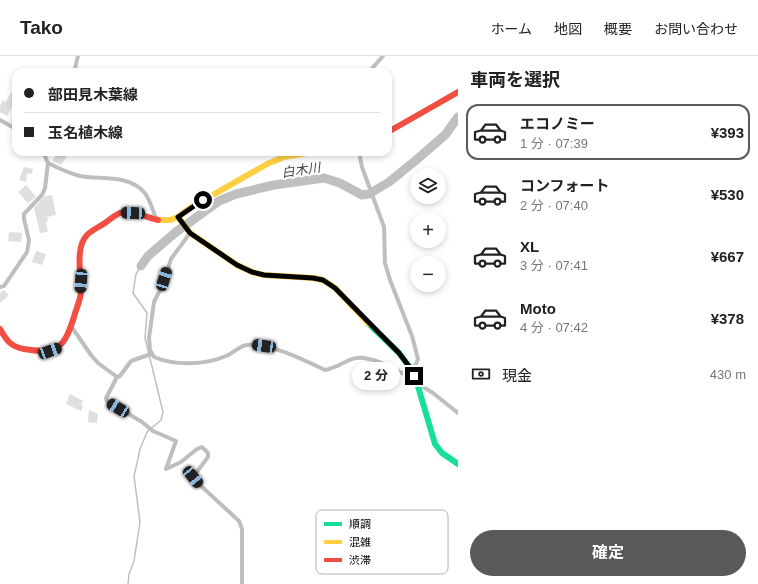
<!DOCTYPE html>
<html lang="ja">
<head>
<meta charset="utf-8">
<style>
  body { margin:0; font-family:Arial,"Noto Sans JP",sans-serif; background:#f2f2f2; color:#222; height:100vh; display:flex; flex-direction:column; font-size:15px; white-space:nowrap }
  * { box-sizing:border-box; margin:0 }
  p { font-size:13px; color:#767676 }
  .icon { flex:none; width:22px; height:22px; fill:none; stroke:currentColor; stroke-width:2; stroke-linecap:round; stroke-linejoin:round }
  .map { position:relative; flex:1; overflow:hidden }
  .details { display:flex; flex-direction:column; background:#fff; width:300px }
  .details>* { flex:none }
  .top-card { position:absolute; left:12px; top:12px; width:380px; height:88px; border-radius:12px; box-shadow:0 2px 6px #0003; display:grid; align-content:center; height:88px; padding:0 12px; background:#fff }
  .controls { position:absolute; left:410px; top:112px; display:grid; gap:8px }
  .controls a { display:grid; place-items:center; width:36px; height:36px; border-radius:50%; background:#fff; box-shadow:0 2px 6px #0003; font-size:20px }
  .end { position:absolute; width:18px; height:18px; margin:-9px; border:5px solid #000; background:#fff; box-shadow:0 0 0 2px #fff }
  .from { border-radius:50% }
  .bubble { position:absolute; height:28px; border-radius:14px; background:#fff; box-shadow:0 2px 6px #0003; font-size:13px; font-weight:700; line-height:28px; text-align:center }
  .car { position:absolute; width:12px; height:24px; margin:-12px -6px; border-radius:5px; box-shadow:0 0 3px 1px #0007; background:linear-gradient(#222 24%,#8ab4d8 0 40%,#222 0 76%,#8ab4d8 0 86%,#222 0) }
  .top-card b { display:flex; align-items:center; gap:14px; height:38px; font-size:15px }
  .top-card b+b { border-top:1px solid #e0e0e0 }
  .top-card i { width:10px; height:10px; background:#222 }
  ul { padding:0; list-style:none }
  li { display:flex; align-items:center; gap:12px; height:56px; margin:0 8px 6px; padding:0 4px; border:2px solid transparent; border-radius:12px }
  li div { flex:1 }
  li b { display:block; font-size:15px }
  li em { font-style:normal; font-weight:700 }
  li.active { border-color:#595959 }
  li>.icon { width:36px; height:36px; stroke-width:1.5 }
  h2 { padding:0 12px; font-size:18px; line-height:48px }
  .pay { display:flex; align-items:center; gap:10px; height:44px; padding:0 12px; font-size:15px }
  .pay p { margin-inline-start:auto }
  .primary-button { display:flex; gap:8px; margin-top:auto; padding:8px 12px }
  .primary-button a { flex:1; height:46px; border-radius:24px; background:#595959; color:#fff; font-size:16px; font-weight:700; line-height:46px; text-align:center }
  header { display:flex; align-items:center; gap:24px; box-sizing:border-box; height:56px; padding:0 20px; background:#fff; border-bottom:1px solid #e0e0e0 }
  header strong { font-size:19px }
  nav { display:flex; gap:22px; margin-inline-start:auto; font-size:14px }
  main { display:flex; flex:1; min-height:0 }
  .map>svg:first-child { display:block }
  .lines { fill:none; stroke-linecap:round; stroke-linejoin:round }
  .stream { stroke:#bfbfbf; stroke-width:1.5 }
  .river { stroke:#bfbfbf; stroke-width:9 }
  .building { fill:#dfdfdf }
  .street { stroke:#bebebe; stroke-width:4 }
  .fast { stroke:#16e098; stroke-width:6 }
  .slow { stroke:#ffcf43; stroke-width:6 }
  .jam { stroke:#f24e42; stroke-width:6 }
  .route { stroke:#000; stroke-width:5 }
  .labels { text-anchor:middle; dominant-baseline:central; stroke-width:4; stroke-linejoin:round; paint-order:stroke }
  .water-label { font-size:13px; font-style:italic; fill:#444; stroke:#fff }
  .key { fill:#fff; stroke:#b2b2b2; stroke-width:1 }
  .key-label { font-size:11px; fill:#000 }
</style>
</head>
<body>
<header>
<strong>Tako</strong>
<nav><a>ホーム</a><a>地図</a><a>概要</a><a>お問い合わせ</a></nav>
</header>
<main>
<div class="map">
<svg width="458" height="528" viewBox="0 0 458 528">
  <rect width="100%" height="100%" fill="#fff"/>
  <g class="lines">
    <path class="stream" d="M128,528L129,518L134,505L140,466L134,420L138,403L140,393L147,376L161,364L163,356L145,282L147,257L133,237L136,218L141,210"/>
    <path class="river" d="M141,210L148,200L176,176L219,145L236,138L274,129L324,122L340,127L362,139L369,138L389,126L415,105L445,79L458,61"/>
  </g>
  <path class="building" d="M11,36L16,39V50L13,49L7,60L0,56V50L3,44L6,46Z
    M58,96H61L67,100L61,109L52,105Z
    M24,111L33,113L32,118L27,117L26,126L19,124Z
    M26,129L36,141L28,147L18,136Z
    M52,139L56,159L47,161L48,165L46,166L48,176L40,177L34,152L45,140Z
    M9,176L22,177L21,186L8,185Z
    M36,195L46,198L42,209L32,206Z
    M4,234L9,239L0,247V237Z
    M70,338L83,345L81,349L83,350L81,355L66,348Z
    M89,354L98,358L97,367L88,366Z"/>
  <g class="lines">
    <path class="street" d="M74,16L78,0
      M369,16L383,0
      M0,64L16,73
      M359,96L362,111L384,171L385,207L390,224L412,280L418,303L416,308L411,313
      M48,107C58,112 68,117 80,120C100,124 128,118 144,136C150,143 153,156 157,164
      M190,177L171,203L163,228L154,246L149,282L150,294L154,301C175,310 206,309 226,300C234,297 239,290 247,289C271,287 304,304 325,314C340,312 348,300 364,302C371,303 378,305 385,308C394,311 404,321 414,320
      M0,231L4,230L27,196L29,184L24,163V158L42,139L45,132L48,107L43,96
      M71,270L91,299L98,307L117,321L106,342L107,345L142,366L153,375L176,385L166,413L181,406L197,393L202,391L208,397V401L193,421L200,429L239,465L242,473V528
      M117,321L120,320L131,305L151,298
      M417,327L433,337L458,357"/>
    <path class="fast" d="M369,268L399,297L411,313L417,327L435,388L442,397L458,408"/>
    <path class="slow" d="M178,161L190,177L237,209L252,216L264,219L313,222L323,224L335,232L369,268
      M158,164H170L178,161L190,152L267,108L284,101L313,96"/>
    <path class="jam" d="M388,76L458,36
      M0,273C6,284 11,291 24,293C58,299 64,292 74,261C76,253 81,243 81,235C81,219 75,191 87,179C92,174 99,171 105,167C109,164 115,159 120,157C129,153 148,162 158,164"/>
  </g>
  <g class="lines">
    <path class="route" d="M203,144L178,161L190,177L237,209L252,216L264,219L313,222L323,224L335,232L399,297L411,313L414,320"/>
  </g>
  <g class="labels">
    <g class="water-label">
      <text transform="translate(301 114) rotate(-8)">白木川</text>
    </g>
  </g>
  <rect x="316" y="454" width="132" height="64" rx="6" class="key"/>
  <rect x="324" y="466" width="18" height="4" fill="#16e098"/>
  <rect x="324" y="484" width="18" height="4" fill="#ffcf43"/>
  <rect x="324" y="502" width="18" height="4" fill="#f24e42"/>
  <g class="key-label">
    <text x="349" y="472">順調</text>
    <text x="349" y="490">混雑</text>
    <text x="349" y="508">渋滞</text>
  </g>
</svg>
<div class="controls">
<a><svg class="icon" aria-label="layers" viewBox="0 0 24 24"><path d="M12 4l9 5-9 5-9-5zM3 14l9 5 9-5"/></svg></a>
<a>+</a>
<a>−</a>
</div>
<i class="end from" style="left:203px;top:144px"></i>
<i class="end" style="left:414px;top:320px"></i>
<div class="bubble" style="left:352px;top:306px;width:48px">2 分</div>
<i class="car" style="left:133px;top:157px;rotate:272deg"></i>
<i class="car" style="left:164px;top:223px;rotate:17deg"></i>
<i class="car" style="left:81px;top:225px;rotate:184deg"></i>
<i class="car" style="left:264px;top:290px;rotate:278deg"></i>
<i class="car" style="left:50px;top:295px;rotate:70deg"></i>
<i class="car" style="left:118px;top:352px;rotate:301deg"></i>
<i class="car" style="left:193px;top:421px;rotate:141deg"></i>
<div class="top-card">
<b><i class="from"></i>部田見木葉線</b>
<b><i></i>玉名植木線</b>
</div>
</div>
<section class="details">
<h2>車両を選択</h2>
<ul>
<li class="active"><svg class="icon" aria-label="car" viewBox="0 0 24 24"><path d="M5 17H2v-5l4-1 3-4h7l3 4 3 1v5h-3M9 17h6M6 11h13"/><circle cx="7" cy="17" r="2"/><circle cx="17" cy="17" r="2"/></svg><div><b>エコノミー</b><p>1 分 · 07:39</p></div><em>¥393</em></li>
<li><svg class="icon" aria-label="car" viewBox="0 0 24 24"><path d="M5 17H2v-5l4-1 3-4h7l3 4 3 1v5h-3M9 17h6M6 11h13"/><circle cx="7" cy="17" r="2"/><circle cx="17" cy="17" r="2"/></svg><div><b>コンフォート</b><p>2 分 · 07:40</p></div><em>¥530</em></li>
<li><svg class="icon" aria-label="car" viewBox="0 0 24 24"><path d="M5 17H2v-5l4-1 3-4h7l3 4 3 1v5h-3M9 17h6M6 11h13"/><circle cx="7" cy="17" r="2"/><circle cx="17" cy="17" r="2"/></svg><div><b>XL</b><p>3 分 · 07:41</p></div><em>¥667</em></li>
<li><svg class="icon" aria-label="car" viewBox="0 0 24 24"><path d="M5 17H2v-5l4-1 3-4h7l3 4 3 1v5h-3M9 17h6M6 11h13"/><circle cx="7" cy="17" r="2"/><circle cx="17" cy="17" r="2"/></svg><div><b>Moto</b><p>4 分 · 07:42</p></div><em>¥378</em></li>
</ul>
<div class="pay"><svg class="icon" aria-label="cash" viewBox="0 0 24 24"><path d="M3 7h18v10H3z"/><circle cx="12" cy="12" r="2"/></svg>現金<p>430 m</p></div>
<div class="primary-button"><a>確定</a></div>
</section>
</main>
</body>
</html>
